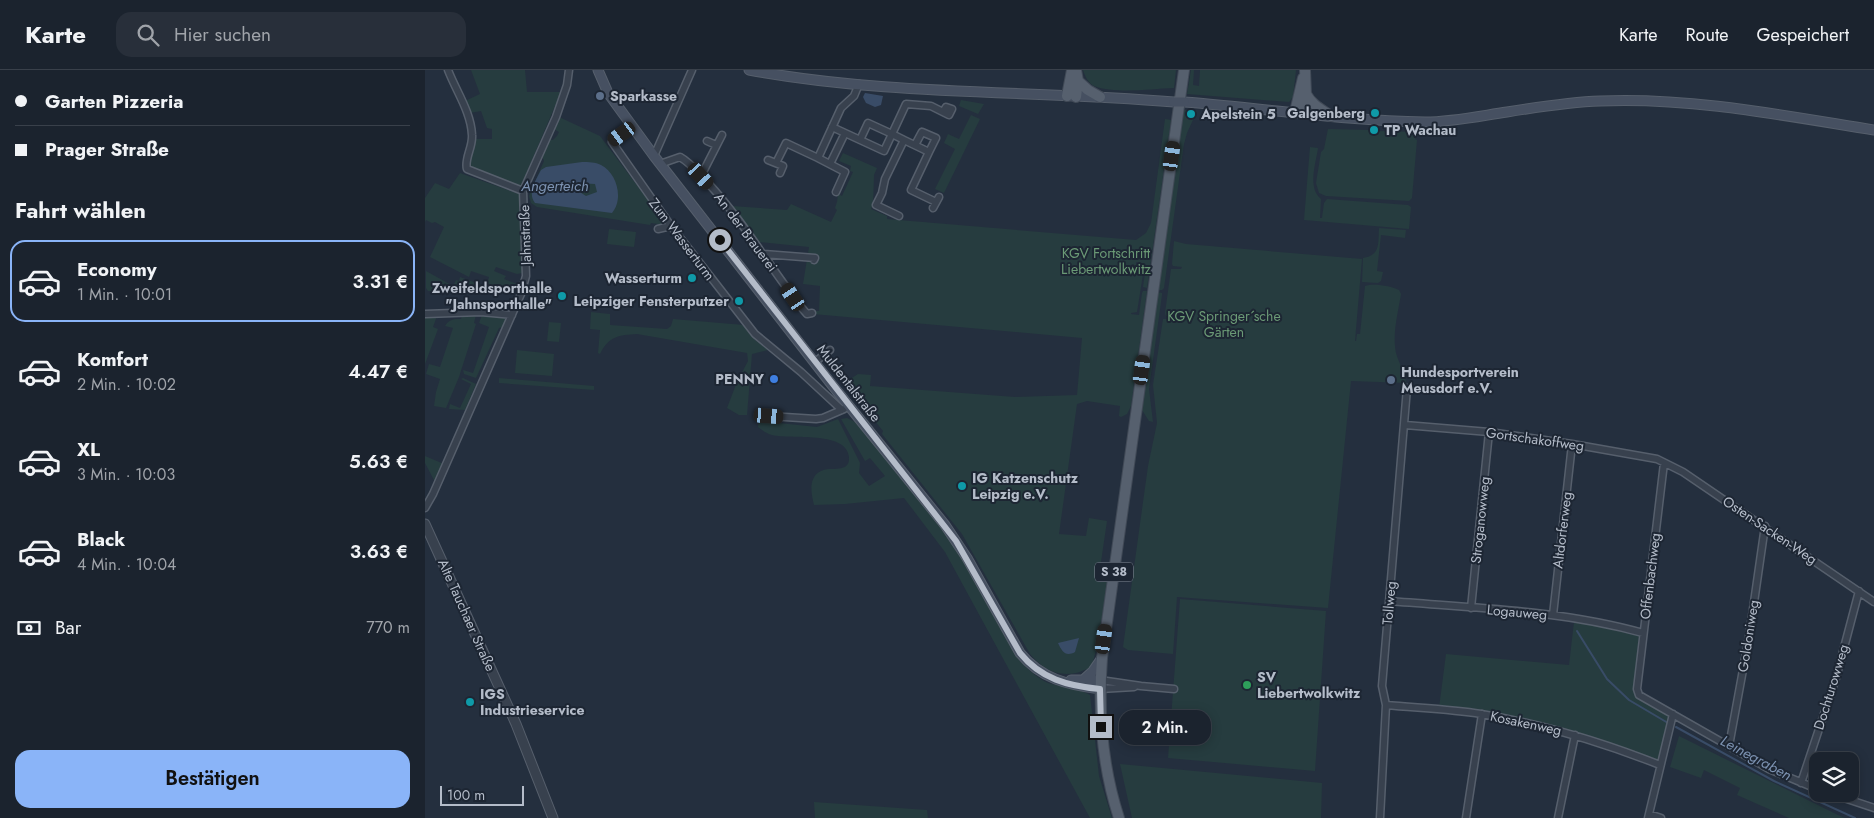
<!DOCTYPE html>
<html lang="de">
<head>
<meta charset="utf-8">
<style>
  body { margin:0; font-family:Jost,sans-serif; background:#282f3a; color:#f1f3f6; height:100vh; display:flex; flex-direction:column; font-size:19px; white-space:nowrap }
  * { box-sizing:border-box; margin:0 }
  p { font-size:16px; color:#a0a4aa }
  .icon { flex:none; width:28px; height:28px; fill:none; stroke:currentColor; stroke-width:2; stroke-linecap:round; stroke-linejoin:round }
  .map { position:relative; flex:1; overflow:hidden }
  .panel { display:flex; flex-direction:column; background:#1b232e; width:425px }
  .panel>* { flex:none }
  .banner { display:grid; align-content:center; height:110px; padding:0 15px; background:#1b232e }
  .fabs { position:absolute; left:1384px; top:682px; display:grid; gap:10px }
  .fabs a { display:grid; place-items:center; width:50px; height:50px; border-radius:10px; background:#1b232e; box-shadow:0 2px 12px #0003,0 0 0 1px #39404a; font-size:25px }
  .scale { position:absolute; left:15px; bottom:12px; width:84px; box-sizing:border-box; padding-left:5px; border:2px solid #b4bcc9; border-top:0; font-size:14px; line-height:18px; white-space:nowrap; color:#b4bcc9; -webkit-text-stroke:4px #1d2633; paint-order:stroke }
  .end { position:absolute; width:22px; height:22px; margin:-11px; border:6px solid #b4bcc9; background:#111; box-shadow:0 0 0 2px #111 }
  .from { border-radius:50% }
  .bubble { position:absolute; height:35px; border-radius:15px; background:#1b232e; box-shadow:0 2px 12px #0003,0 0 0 1px #39404a; font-size:16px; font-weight:600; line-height:35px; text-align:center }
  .car { position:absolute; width:15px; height:30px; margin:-15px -8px; border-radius:6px; box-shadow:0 0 4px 1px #0007; background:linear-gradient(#222 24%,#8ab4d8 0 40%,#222 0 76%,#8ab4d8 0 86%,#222 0) }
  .banner b { display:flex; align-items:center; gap:18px; height:48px; font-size:19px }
  .banner b+b { border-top:1px solid #39404a }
  .banner i { width:12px; height:12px; background:#f1f3f6 }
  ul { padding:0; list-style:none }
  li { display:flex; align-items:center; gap:15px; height:82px; margin:0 10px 8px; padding:0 5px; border:2px solid transparent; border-radius:15px }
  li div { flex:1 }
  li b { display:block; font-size:19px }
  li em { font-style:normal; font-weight:600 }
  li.on { border-color:#8ab4f8 }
  li>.icon { width:45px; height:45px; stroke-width:1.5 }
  h2 { padding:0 15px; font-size:22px; line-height:60px }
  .pay { display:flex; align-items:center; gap:12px; height:55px; padding:0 15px; font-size:19px }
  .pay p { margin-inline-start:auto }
  .button { display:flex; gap:10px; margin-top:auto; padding:10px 15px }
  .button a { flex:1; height:58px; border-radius:15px; background:#8ab4f8; color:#111; font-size:20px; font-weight:600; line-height:58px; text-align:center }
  header { display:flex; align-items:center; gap:30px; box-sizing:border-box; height:70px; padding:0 25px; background:#1b232e; border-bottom:1px solid #39404a }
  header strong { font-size:24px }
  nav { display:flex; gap:28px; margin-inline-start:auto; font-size:18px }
  .search { width:350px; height:45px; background:#282f3a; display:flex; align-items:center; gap:12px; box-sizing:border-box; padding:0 18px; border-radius:15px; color:#a0a4aa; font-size:19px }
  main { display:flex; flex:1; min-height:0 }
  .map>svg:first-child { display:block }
  .green { fill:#263c3f }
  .water { fill:#394c67; fill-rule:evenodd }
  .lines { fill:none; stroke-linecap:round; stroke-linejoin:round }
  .stream { stroke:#394c67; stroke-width:2 }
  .minor-casing { stroke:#565f6c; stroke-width:9 }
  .tertiary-casing { stroke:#565f6c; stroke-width:11 }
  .secondary-casing { stroke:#565f6c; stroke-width:11 }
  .primary-casing { stroke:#414a57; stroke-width:12 }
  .minor { stroke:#38414e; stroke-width:6 }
  .tertiary { stroke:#38414e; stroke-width:9 }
  .secondary { stroke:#465061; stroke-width:9 }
  .primary { stroke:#56606e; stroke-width:10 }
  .secondary-bridge-casing { stroke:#565f6c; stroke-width:11; stroke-linecap:butt }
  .secondary-bridge { stroke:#465061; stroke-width:9 }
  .route { stroke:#b4bcc9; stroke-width:6 }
  .service-dot { fill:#5c6f8a; stroke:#1d2633; stroke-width:2 }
  .culture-dot { fill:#0f9aa8; stroke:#1d2633; stroke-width:2 }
  .shop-dot { fill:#3f7fe0; stroke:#1d2633; stroke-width:2 }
  .leisure-dot { fill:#2e9e5b; stroke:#1d2633; stroke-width:2 }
  .labels { text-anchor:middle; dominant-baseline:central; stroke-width:4; stroke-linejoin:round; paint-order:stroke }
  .shield { fill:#1d2633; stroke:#878f9c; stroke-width:1 }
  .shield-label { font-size:12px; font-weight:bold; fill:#b4bcc9 }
  .poi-label { font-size:14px; font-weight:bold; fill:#b4bcc9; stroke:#1d2633; text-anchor:start }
  .street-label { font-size:14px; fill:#b4bcc9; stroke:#1d2633 }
  .park-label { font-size:14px; fill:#6b9a76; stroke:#1d2633 }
  .water-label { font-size:15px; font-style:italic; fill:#7c92b1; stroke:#1d2633 }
</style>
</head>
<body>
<header>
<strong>Karte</strong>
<div class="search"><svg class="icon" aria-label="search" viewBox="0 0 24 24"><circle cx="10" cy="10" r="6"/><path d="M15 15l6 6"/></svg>Hier suchen</div>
<nav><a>Karte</a><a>Route</a><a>Gespeichert</a></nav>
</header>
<main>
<section class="panel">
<div class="banner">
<b><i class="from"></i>Garten Pizzeria</b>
<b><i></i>Prager Straße</b>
</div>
<h2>Fahrt wählen</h2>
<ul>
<li class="on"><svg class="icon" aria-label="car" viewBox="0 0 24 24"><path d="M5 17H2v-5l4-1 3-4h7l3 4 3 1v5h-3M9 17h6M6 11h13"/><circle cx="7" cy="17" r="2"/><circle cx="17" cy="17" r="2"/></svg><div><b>Economy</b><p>1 Min. · 10:01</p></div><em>3.31 €</em></li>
<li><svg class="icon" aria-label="car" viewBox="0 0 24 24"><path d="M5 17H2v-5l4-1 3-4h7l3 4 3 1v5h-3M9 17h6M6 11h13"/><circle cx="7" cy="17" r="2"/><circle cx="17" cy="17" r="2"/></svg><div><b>Komfort</b><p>2 Min. · 10:02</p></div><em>4.47 €</em></li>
<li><svg class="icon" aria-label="car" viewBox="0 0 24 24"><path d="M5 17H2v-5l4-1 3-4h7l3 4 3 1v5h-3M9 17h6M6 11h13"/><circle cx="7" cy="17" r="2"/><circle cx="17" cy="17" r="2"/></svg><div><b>XL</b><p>3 Min. · 10:03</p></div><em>5.63 €</em></li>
<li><svg class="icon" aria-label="car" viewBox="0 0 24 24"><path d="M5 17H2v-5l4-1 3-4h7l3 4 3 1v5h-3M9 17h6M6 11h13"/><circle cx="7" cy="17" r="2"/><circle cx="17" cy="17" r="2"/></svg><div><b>Black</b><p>4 Min. · 10:04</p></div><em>3.63 €</em></li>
</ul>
<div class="pay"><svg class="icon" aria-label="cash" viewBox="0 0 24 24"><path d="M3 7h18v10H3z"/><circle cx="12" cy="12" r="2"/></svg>Bar<p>770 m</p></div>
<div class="button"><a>Bestätigen</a></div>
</section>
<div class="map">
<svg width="1449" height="748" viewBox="0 0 1449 748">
  <rect width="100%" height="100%" fill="#242f3e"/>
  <path class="green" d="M46,0H100L102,22H136L95,118L43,96L50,69H67V59L62,58L56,41L45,43L40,31L55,24Z
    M658,0H751L749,18C725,19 691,24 669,16C663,13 660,6 658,0Z
    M766,0H769L768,15L774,16L775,0H871L868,27L864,32L762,24Z
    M536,30L559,34L553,44L534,36Z
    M758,40L772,41L762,63L759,74L739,218L737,220H733Z
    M546,45L555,49L519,123L510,119L530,79L519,73L523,64L534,69Z
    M134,47L175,66L238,150H241V155L226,153L225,155L112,137L106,133L104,126L119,91L117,86L124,69L128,70L132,66L134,62L129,59Z
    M740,49L746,50L722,218L718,217L721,195L711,192V195L717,196L719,198L712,242L706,243V244L714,245L717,223L718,221H722L706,336L702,344L696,347L694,346L695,336L662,331L652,334L634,464L661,466L664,448L682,451L676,492L685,493L673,574L666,598C660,599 656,602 651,603C631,607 617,598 605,584L537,464L457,364L458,361L419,313L433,304L446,305L445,316L590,327L652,325L657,268L388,244V241H394L395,216L378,214L384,177L334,172L307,136L362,140L366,134L406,152L412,140L410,138L412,132L413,124L417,126L428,102L425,101L426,96L414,91L418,83L452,98L449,105L448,135L446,139L462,146V149L711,170L721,163L726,153Z
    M903,59L944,60V64L953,65L954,61L994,62L993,66H991L990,69L992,70L987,128L984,131L901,126L894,123L891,113L896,82L899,79Z
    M885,77L893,78C891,93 882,118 896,129L895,148H897L899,133L902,129L983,135L986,137L984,159L879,150Z
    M35,103L94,124L97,203L92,204L71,197L69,201L81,206L79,209L92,214L94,212V220L77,219L62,214L64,207L46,201L44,207L5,187L19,157L10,152L7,153L1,150L0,152V128L10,113L24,119Z
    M954,158L981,160L980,168L956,165L952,201L958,202L956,211L953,213L937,212L938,188C956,185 953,173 954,158Z
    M184,159L211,162L209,177L182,174Z
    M749,171L761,174L937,189L930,271H931L932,264H935L940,216C949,213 966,216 974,220L976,224C973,243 967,264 971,283C974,294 980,302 981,313L926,311L903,538L752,527L748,584L703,580L698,577L723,396L732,353L728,315L738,249H745V247L741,246L740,243L746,199H756L757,197L748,196L747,194Z
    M1,201L28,216L31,210L34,211L35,207L76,222L3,221L1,218Z
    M732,222L737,223V225L724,319L728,352L724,351L717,340Z
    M166,242L185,244V255L242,259L246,256L248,249L319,255L329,269L343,280L327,284L322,345H314L302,338L312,312L323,291L322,283L212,264C194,265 184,266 175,284L173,283L175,260L165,259Z
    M37,245H51L49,253L51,254L34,307L21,338L9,336L11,322L15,309L1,304L4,294L15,297L28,258L20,256C24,249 29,249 36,249Z
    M57,245L80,247L81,250L78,257L74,258L51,308L39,304L38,300L48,303L64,257L54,253Z
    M12,246L8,257L13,259L0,294V248Z
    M124,252L136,253L134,272L122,271Z
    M92,280L129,284L127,306L90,303Z
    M38,308L51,314L40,340L24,339L25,334L35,338L46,314L36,309Z
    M74,308L169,316V320L74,313Z
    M422,348L430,352C466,395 504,437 534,484C556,518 574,556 595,591C603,599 612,608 623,613C637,618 653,617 665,625L674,706L687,748H665L520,482L479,428L420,434L389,435C385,420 383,401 404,399C410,399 414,399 420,397C424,394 424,391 424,387C421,360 366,370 347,365C342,364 337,360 333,357L334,351L392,357L413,349L435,393L434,403L444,416L460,406L445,388L440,391L416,349Z
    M0,386L19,394L11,412H10L0,393Z
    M755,529L901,541L890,701L743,688Z
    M1149,552L1181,557L1214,566L1208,620L1211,625L1246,646L1233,692L1150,663L1014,638L1021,584L1144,595Z
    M1254,666L1413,745L1420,748H1364L1312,725L1315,718L1279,700L1276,708L1245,697Z
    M695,694L897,713L896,748H707Z
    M389,732L502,740L503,748H390Z"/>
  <path class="water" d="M440,23L458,26L456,35L450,37L441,33L438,27Z
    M157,92C164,92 170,92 176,95C192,103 199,129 187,143L110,133C102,123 111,110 116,100L121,97ZM153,113L170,114L172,122L161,126L150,119V115Z
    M654,568L650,582C641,587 637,582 633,573Z"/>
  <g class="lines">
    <path class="stream" d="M1152,561L1182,609L1204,630L1243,653
      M1251,657L1349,711L1430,748"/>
    <g class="minor-casing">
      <path id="minor" d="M23,0C31,21 46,42 47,65C48,77 39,89 42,99L98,121
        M207,57L187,72L246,156L330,264L376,302L417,340
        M420,63L459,81L467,64L479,70L460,109L457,123L451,135L474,146
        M435,70L443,53L467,64L481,34L506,36L524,45L527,39L521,37L518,42
        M479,70L504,82L486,120L511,132
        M282,71L291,75
        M490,75L497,62L511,68L504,82
        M229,86L267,0
        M343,90L358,96L355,103
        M351,93L361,73L393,88
        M235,94L255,87C266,93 275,105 283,113C318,151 344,196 376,237L382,244L387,243
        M405,94L420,63L407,57
        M276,106L297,65
        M411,122L420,102L393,88L416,38L429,26L434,14
        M508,138L514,127
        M233,159L246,156
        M339,184L390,188L389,190
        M0,244L56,242L87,245
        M390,292L405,280
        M344,346L391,349L398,348L419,339
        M980,355L1064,362L1147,374L1232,389L1258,402L1449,532
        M1239,393L1212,619L1214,625L1344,699L1392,719
        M0,438L8,424L96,224L101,206L98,121L131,47L142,15L144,0
        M964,531C1049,538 1136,540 1218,563
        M1046,538L1064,362
        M1128,545L1147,374
        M675,610L716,616L749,619
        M675,619L709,617
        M961,635C993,638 1025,639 1056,644C1118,654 1177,672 1235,695
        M1304,676L1324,567L1340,456
        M1376,713L1411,608L1434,521
        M1407,724L1449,738
        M1224,744L1236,748
        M955,748L961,635L957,616L982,318
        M1041,748L1057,644
        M1133,748L1150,665
        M1223,748L1248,644"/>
    </g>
    <g class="tertiary-casing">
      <path id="tertiary" d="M0,454L91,654L128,748"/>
    </g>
    <g class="secondary-casing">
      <path id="secondary" d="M173,0L183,23L229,86L407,315L520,455L542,488L595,583C616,609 643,615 675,619
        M324,0C464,26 608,20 749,32
        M759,32C839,38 919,51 1000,52C1027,52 1055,46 1082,42C1113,37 1144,32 1175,31C1265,27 1361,46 1449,60
        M646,610H675
        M658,610L668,601L677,588"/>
    </g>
    <g class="primary-casing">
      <path id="primary" d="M651,0L653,11L651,27
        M653,11L663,20L675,27
        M881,24C887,35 896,39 906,46
        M642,26L647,0
        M870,42L878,8
        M878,43L881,24L880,0
        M694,748C677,696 673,643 677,588L759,0"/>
    </g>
    <use href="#minor" class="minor"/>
    <use href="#tertiary" class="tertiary"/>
    <use href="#secondary" class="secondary"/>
    <use href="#primary" class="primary"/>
    <g class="secondary-bridge-casing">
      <path id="secondary-bridge" d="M749,32H759"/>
    </g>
    <use href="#secondary-bridge" class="secondary-bridge"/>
  </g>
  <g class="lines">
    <path class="route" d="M295,170L531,471L595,583C616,609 643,616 675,619L676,657"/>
  </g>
  <g class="service-dot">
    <circle cx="175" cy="26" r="5"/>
    <circle cx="966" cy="310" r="5"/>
  </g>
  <g class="culture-dot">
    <circle cx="950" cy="43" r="5"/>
    <circle cx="766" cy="44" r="5"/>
    <circle cx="949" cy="60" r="5"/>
    <circle cx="267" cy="208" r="5"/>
    <circle cx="137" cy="226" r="5"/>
    <circle cx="314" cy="231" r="5"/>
    <circle cx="537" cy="416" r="5"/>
    <circle cx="45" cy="632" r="5"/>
  </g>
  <circle class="shop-dot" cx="349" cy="309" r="5"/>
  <circle class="leisure-dot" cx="822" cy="615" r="5"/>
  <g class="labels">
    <rect class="shield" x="670" y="492.5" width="38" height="19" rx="4"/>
    <g class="shield-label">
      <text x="689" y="502">S 38</text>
    </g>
    <g class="poi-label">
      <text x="185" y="26">Sparkasse</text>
      <text x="940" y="43" text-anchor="end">Galgenberg</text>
      <text x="776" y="44">Apelstein 5</text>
      <text x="959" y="60">TP Wachau</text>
      <text x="257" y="208" text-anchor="end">Wasserturm</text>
      <text x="127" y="218" text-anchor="end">Zweifeldsporthalle<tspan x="127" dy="16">"Jahnsporthalle"</tspan></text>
      <text x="304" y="231" text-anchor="end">Leipziger Fensterputzer</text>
      <text x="976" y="302">Hundesportverein<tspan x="976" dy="16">Meusdorf e.V.</tspan></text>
      <text x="339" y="309" text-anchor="end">PENNY</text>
      <text x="547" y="408">IG Katzenschutz<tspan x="547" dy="16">Leipzig e.V.</tspan></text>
      <text x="832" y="607">SV<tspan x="832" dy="16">Liebertwolkwitz</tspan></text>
      <text x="55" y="624">IGS<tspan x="55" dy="16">Industrieservice</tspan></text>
    </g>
    <g class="street-label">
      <text transform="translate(321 162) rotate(53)">An der Brauerei</text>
      <text transform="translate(100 165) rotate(-92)">Jahnstraße</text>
      <text transform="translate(257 169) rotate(53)">Zum Wasserturm</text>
      <text transform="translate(424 313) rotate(52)">Muldentalstraße</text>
      <text transform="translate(1110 369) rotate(8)">Gortschakoffweg</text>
      <text transform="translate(1055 450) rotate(-84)">Stroganowweg</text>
      <text transform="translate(1137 460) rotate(-83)">Altdorferweg</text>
      <text transform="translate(1345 460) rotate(34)">Osten-Sacken-Weg</text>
      <text transform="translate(1225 506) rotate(-83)">Offenbachweg</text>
      <text transform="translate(964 533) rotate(-85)">Tollweg</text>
      <text transform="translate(1092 542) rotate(5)">Logauweg</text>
      <text transform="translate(42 545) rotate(66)">Alte Tauchaer Straße</text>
      <text transform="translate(1323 566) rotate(-81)">Goldoniweg</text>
      <text transform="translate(1406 617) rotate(-73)">Dochturowweg</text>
      <text transform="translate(1101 653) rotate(12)">Kosakenweg</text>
    </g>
    <g class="park-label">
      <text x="681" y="183">KGV Fortschritt<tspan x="681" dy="16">Liebertwolkwitz</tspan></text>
      <text x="799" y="246">KGV Springer´sche<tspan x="799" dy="16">Gärten</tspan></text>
    </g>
    <g class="water-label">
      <text x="130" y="116">Angerteich</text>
      <text transform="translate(1331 688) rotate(28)">Leinegraben</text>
    </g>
  </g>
</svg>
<div class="fabs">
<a><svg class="icon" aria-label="layers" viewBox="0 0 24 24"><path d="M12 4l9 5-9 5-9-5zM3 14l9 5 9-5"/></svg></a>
</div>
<div class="scale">100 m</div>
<i class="end from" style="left:295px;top:170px"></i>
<i class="end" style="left:676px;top:657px"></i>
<div class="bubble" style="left:694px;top:640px;width:92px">2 Min.</div>
<i class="car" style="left:197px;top:64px;rotate:234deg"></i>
<i class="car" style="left:747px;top:86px;rotate:8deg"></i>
<i class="car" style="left:276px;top:106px;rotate:138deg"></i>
<i class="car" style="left:368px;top:227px;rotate:326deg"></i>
<i class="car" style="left:717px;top:300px;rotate:8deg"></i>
<i class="car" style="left:344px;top:346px;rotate:94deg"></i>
<i class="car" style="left:679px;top:569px;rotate:8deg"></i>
</div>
</main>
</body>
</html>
